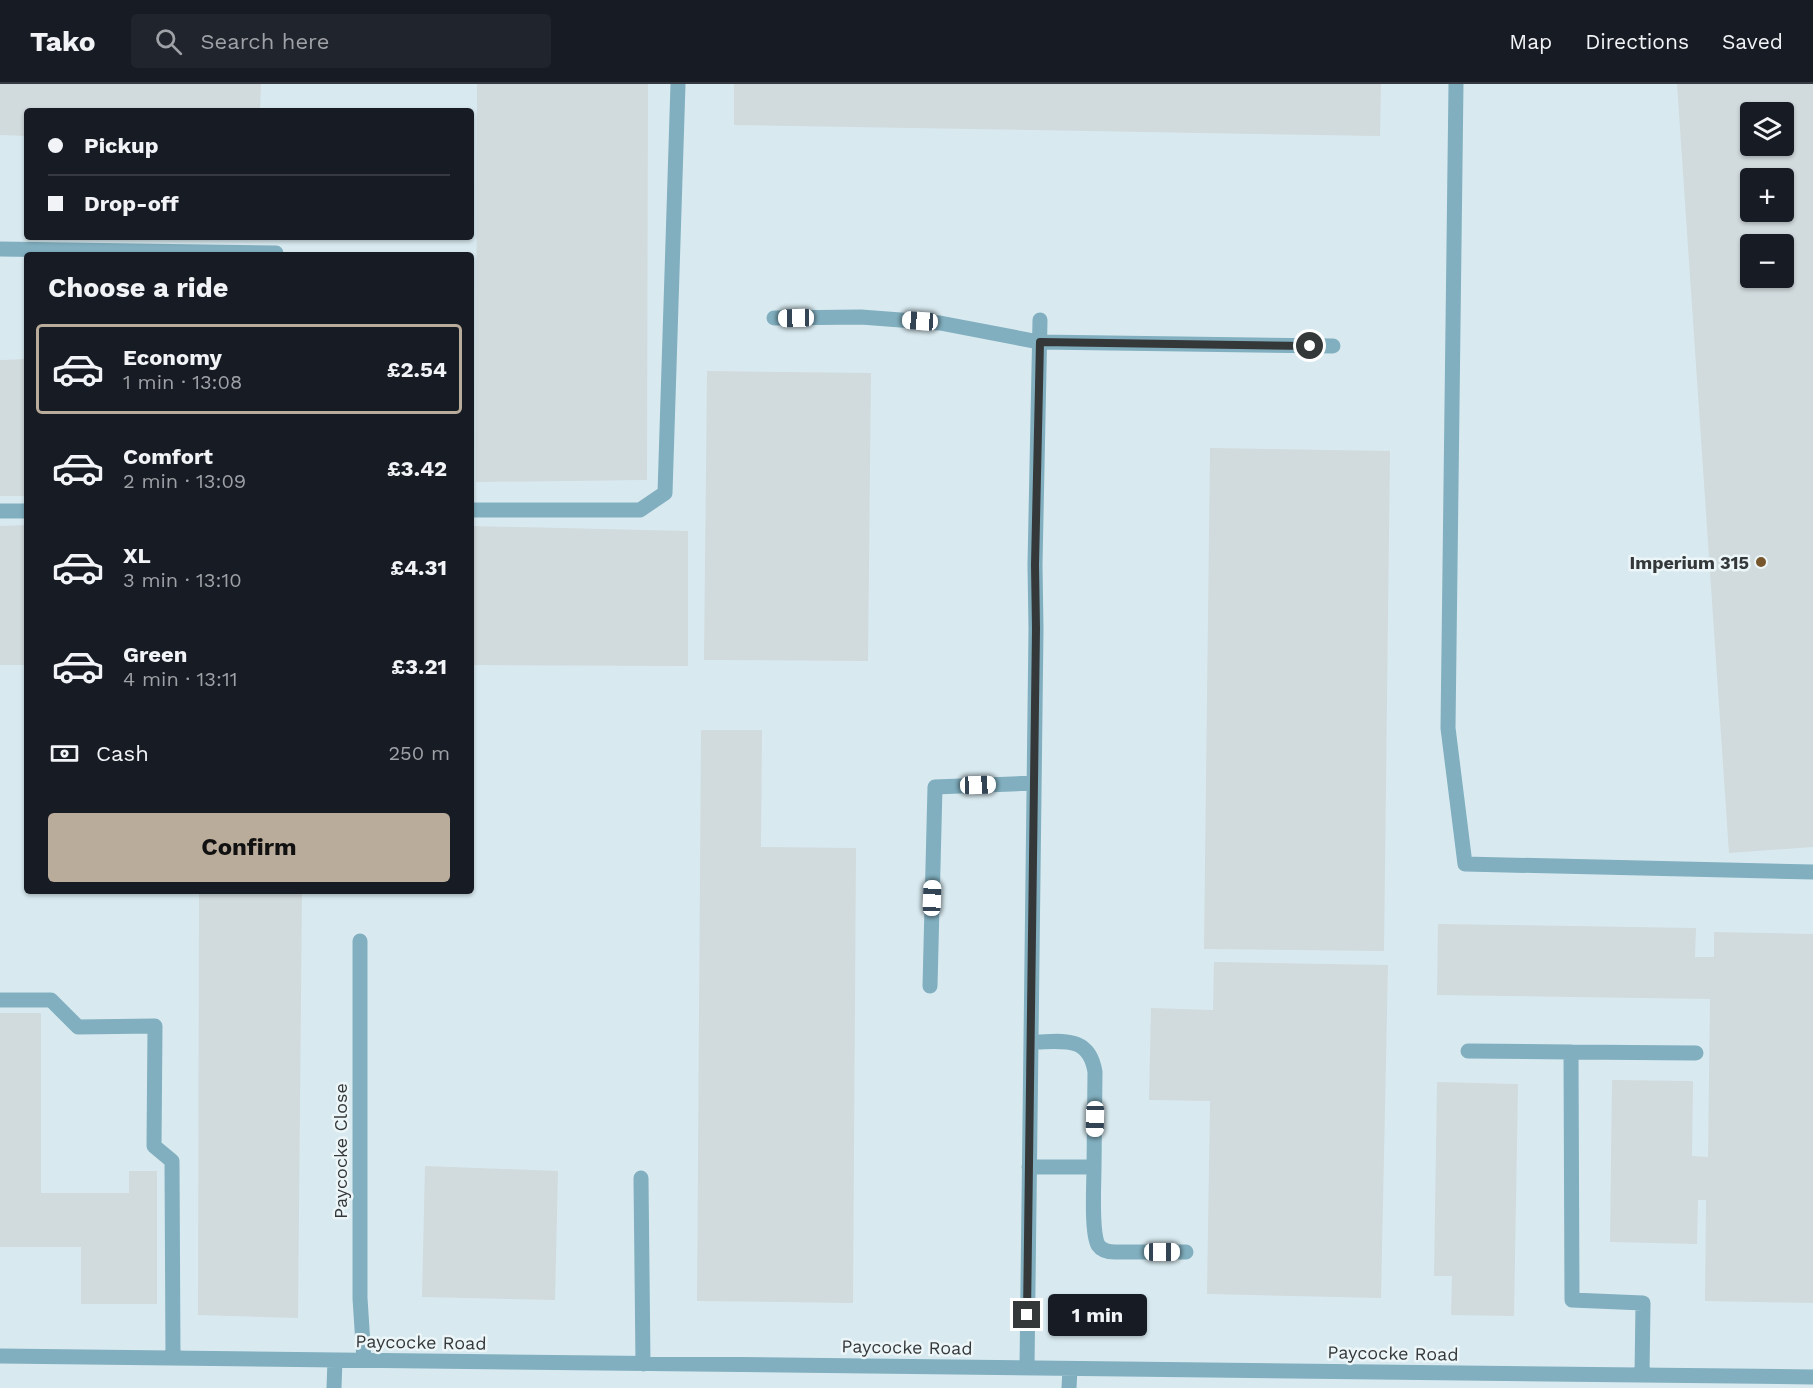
<!DOCTYPE html>
<html lang="en">
<head>
<meta charset="utf-8">
<style>
  body { margin:0; font-family:"Work Sans",sans-serif; background:#20242c; color:#f1f3f6; height:100vh; display:flex; flex-direction:column; font-size:22px; white-space:nowrap }
  * { box-sizing:border-box; margin:0 }
  p { font-size:20px; color:#9ea1a6 }
  .icon { flex:none; width:33px; height:33px; fill:none; stroke:currentColor; stroke-width:2; stroke-linecap:round; stroke-linejoin:round }
  .map { position:relative; flex:1; overflow:hidden }
  .panel { position:absolute; left:24px; top:168px; width:450px; height:642px; display:flex; flex-direction:column; background:#171b24; border-radius:6px; box-shadow:0 2px 4px #0004 }
  .panel>* { flex:none }
  .banner { position:absolute; left:24px; top:24px; width:450px; height:132px; border-radius:6px; box-shadow:0 2px 4px #0004; display:grid; align-content:center; height:132px; padding:0 24px; background:#171b24 }
  .controls { position:absolute; left:1740px; top:18px; display:grid; gap:12px }
  .controls a { display:grid; place-items:center; width:54px; height:54px; border-radius:6px; background:#171b24; box-shadow:0 2px 4px #0004; font-size:30px }
  .end { position:absolute; width:27px; height:27px; margin:-14px; border:8px solid #353839; background:#fff; box-shadow:0 0 0 3px #fff }
  .from { border-radius:50% }
  .bubble { position:absolute; height:42px; border-radius:6px; background:#171b24; box-shadow:0 2px 4px #0004; font-size:20px; font-weight:700; line-height:42px; text-align:center }
  .car { position:absolute; width:18px; height:36px; margin:-18px -9px; border-radius:8px; box-shadow:0 0 4px 2px #0007; background:linear-gradient(#fff 24%,#345 0 40%,#fff 0 76%,#345 0 86%,#fff 0) }
  .banner b { display:flex; align-items:center; gap:21px; height:57px; font-size:22px }
  .banner b+b { border-top:2px solid #363941 }
  .banner i { width:15px; height:15px; background:#f1f3f6 }
  ul { padding:0; list-style:none }
  li { display:flex; align-items:center; gap:18px; height:90px; margin:0 12px 9px; padding:0 12px; border:3px solid transparent; border-radius:6px }
  li div { flex:1 }
  li b { display:block; font-size:22px }
  li em { font-style:normal; font-weight:700 }
  li.on { border-color:#baac9b }
  li>.icon { width:54px; height:54px; stroke-width:1.5 }
  h2 { padding:0 24px; font-size:27px; line-height:72px }
  .pay { display:flex; align-items:center; gap:15px; height:66px; padding:0 24px; font-size:22px }
  .pay p { margin-inline-start:auto }
  .button { display:flex; gap:12px; margin-top:auto; padding:12px 24px }
  .button a { flex:1; height:69px; border-radius:6px; background:#baac9b; color:#111; font-size:24px; font-weight:700; line-height:69px; text-align:center }
  header { display:flex; align-items:center; gap:36px; box-sizing:border-box; height:84px; padding:0 30px; background:#171b24; border-bottom:2px solid #363941 }
  header strong { font-size:28px }
  nav { display:flex; gap:33px; margin-inline-start:auto; font-size:21px }
  .search { width:420px; height:54px; background:#20242c; display:flex; align-items:center; gap:15px; box-sizing:border-box; padding:0 21px; border-radius:6px; color:#9ea1a6; font-size:22px }
  .map>svg:first-child { display:block }
  .built { fill:#d8eaf0; fill-rule:evenodd }
  .building { fill:#d1dadd; fill-rule:evenodd }
  .lines { fill:none; stroke-linecap:round; stroke-linejoin:round }
  .minor { stroke:#81afbf; stroke-width:15 }
  .route { stroke:#353839; stroke-width:8 }
  .poi-dot { fill:#77562c; stroke:#ecf6f9; stroke-width:2 }
  .labels { text-anchor:middle; dominant-baseline:central; stroke-width:5; stroke-linejoin:round; paint-order:stroke }
  .poi-label { font-size:18px; font-weight:bold; fill:#353839; stroke:#ecf6f9; text-anchor:end }
  .street-label { font-size:18px; fill:#353839; stroke:#ecf6f9 }
</style>
</head>
<body>
<header>
<strong>Tako</strong>
<div class="search"><svg class="icon" aria-label="search" viewBox="0 0 24 24"><circle cx="10" cy="10" r="6"/><path d="M15 15l6 6"/></svg>Search here</div>
<nav><a>Map</a><a>Directions</a><a>Saved</a></nav>
</header>
<div class="map">
<svg width="1813" height="1304" viewBox="0 0 1813 1304">
  <rect width="100%" height="100%" fill="#ecf6f9"/>
  <path class="built" d="M0,0H1813V1304H0ZM27,27H471V153H27ZM1750,28H1784V62H1750ZM1750,94H1784V128H1750ZM1750,160H1784V194H1750ZM27,171H471V807H27Z"/>
  <path class="building" d="M0,0H261L260,27H27V52L0,51Z
    M477,0H648L647,396L476,398Z
    M734,0H1381L1380,52L734,41Z
    M1677,0H1813V763L1729,769ZM1750,28H1784V62H1750ZM1750,94H1784V128H1750ZM1750,160H1784V194H1750Z
    M27,275V412H0V276Z
    M707,287L871,289L868,577L704,576Z
    M1210,364L1390,367L1384,867L1204,865Z
    M27,441V581H0V442Z
    M471,442L688,447V582L471,581Z
    M701,646H762L761,763L856,764L853,1219L697,1217Z
    M199,807H302L298,1234L198,1231Z
    M1438,840L1696,844L1695,873H1714V848L1813,850V1219L1705,1217L1706,1116H1698L1697,1160L1610,1158L1612,996L1693,997L1692,1072L1708,1073L1710,915L1437,911Z
    M1214,878L1388,881L1381,1214L1207,1210L1210,1017L1149,1016L1151,924L1213,926Z
    M0,929H41V1109H129V1087H157V1220H81V1163H0Z
    M1437,998L1518,1000L1514,1232L1451,1231L1452,1192H1434Z
    M425,1082L558,1087L555,1216L422,1213Z"/>
  <g class="lines">
    <path class="minor" d="M1456,0L1448,644L1465,780L1813,788
      M0,165L276,169
      M774,234L861,233L940,239L1039,258L1333,262
      M471,426H640L665,409L678,0
      M0,427H27
      M360,857V1214L364,1276
      M930,902L935,703L1034,699
      M0,916H51L78,943L155,942L154,1062L172,1077L173,1274
      M1468,967L1571,968
      M1029,1083H1094L1095,988C1089,950 1061,958 1031,958
      M1094,1083C1094,1100 1091,1147 1098,1161C1102,1167 1108,1168 1115,1168H1186
      M641,1094L643,1280
      M0,1272L1813,1293
      M1027,1284L1036,545L1035,481L1040,236
      M1642,1291L1643,1219L1572,1216L1571,968L1696,969
      M334,1304L335,1276
      M1069,1304L1070,1285"/>
  </g>
  <g class="lines">
    <path class="route" d="M1027,1231L1036,545L1035,481L1040,258L1310,262"/>
  </g>
  <circle class="poi-dot" cx="1761" cy="478" r="6"/>
  <g class="labels">
    <g class="poi-label">
      <text x="1749" y="478">Imperium 315</text>
    </g>
    <g class="street-label">
      <text transform="translate(340 1067) rotate(-90)">Paycocke Close</text>
      <text transform="translate(421 1258) rotate(1)">Paycocke Road</text>
      <text transform="translate(907 1263) rotate(1)">Paycocke Road</text>
      <text transform="translate(1393 1269) rotate(1)">Paycocke Road</text>
    </g>
  </g>
</svg>
<div class="controls">
<a><svg class="icon" aria-label="layers" viewBox="0 0 24 24"><path d="M12 4l9 5-9 5-9-5zM3 14l9 5 9-5"/></svg></a>
<a>+</a>
<a>−</a>
</div>
<i class="end from" style="left:1310px;top:262px"></i>
<i class="end" style="left:1027px;top:1231px"></i>
<div class="bubble" style="left:1048px;top:1210px;width:99px">1 min</div>
<i class="car" style="left:796px;top:234px;rotate:269deg"></i>
<i class="car" style="left:920px;top:237px;rotate:274deg"></i>
<i class="car" style="left:978px;top:701px;rotate:88deg"></i>
<i class="car" style="left:932px;top:814px;rotate:2deg"></i>
<i class="car" style="left:1095px;top:1035px;rotate:181deg"></i>
<i class="car" style="left:1162px;top:1168px;rotate:90deg"></i>
<div class="banner">
<b><i class="from"></i>Pickup</b>
<b><i></i>Drop-off</b>
</div>
<section class="panel">
<h2>Choose a ride</h2>
<ul>
<li class="on"><svg class="icon" aria-label="car" viewBox="0 0 24 24"><path d="M5 17H2v-5l4-1 3-4h7l3 4 3 1v5h-3M9 17h6M6 11h13"/><circle cx="7" cy="17" r="2"/><circle cx="17" cy="17" r="2"/></svg><div><b>Economy</b><p>1 min · 13:08</p></div><em>£2.54</em></li>
<li><svg class="icon" aria-label="car" viewBox="0 0 24 24"><path d="M5 17H2v-5l4-1 3-4h7l3 4 3 1v5h-3M9 17h6M6 11h13"/><circle cx="7" cy="17" r="2"/><circle cx="17" cy="17" r="2"/></svg><div><b>Comfort</b><p>2 min · 13:09</p></div><em>£3.42</em></li>
<li><svg class="icon" aria-label="car" viewBox="0 0 24 24"><path d="M5 17H2v-5l4-1 3-4h7l3 4 3 1v5h-3M9 17h6M6 11h13"/><circle cx="7" cy="17" r="2"/><circle cx="17" cy="17" r="2"/></svg><div><b>XL</b><p>3 min · 13:10</p></div><em>£4.31</em></li>
<li><svg class="icon" aria-label="car" viewBox="0 0 24 24"><path d="M5 17H2v-5l4-1 3-4h7l3 4 3 1v5h-3M9 17h6M6 11h13"/><circle cx="7" cy="17" r="2"/><circle cx="17" cy="17" r="2"/></svg><div><b>Green</b><p>4 min · 13:11</p></div><em>£3.21</em></li>
</ul>
<div class="pay"><svg class="icon" aria-label="cash" viewBox="0 0 24 24"><path d="M3 7h18v10H3z"/><circle cx="12" cy="12" r="2"/></svg>Cash<p>250 m</p></div>
<div class="button"><a>Confirm</a></div>
</section>
</div>
</body>
</html>
